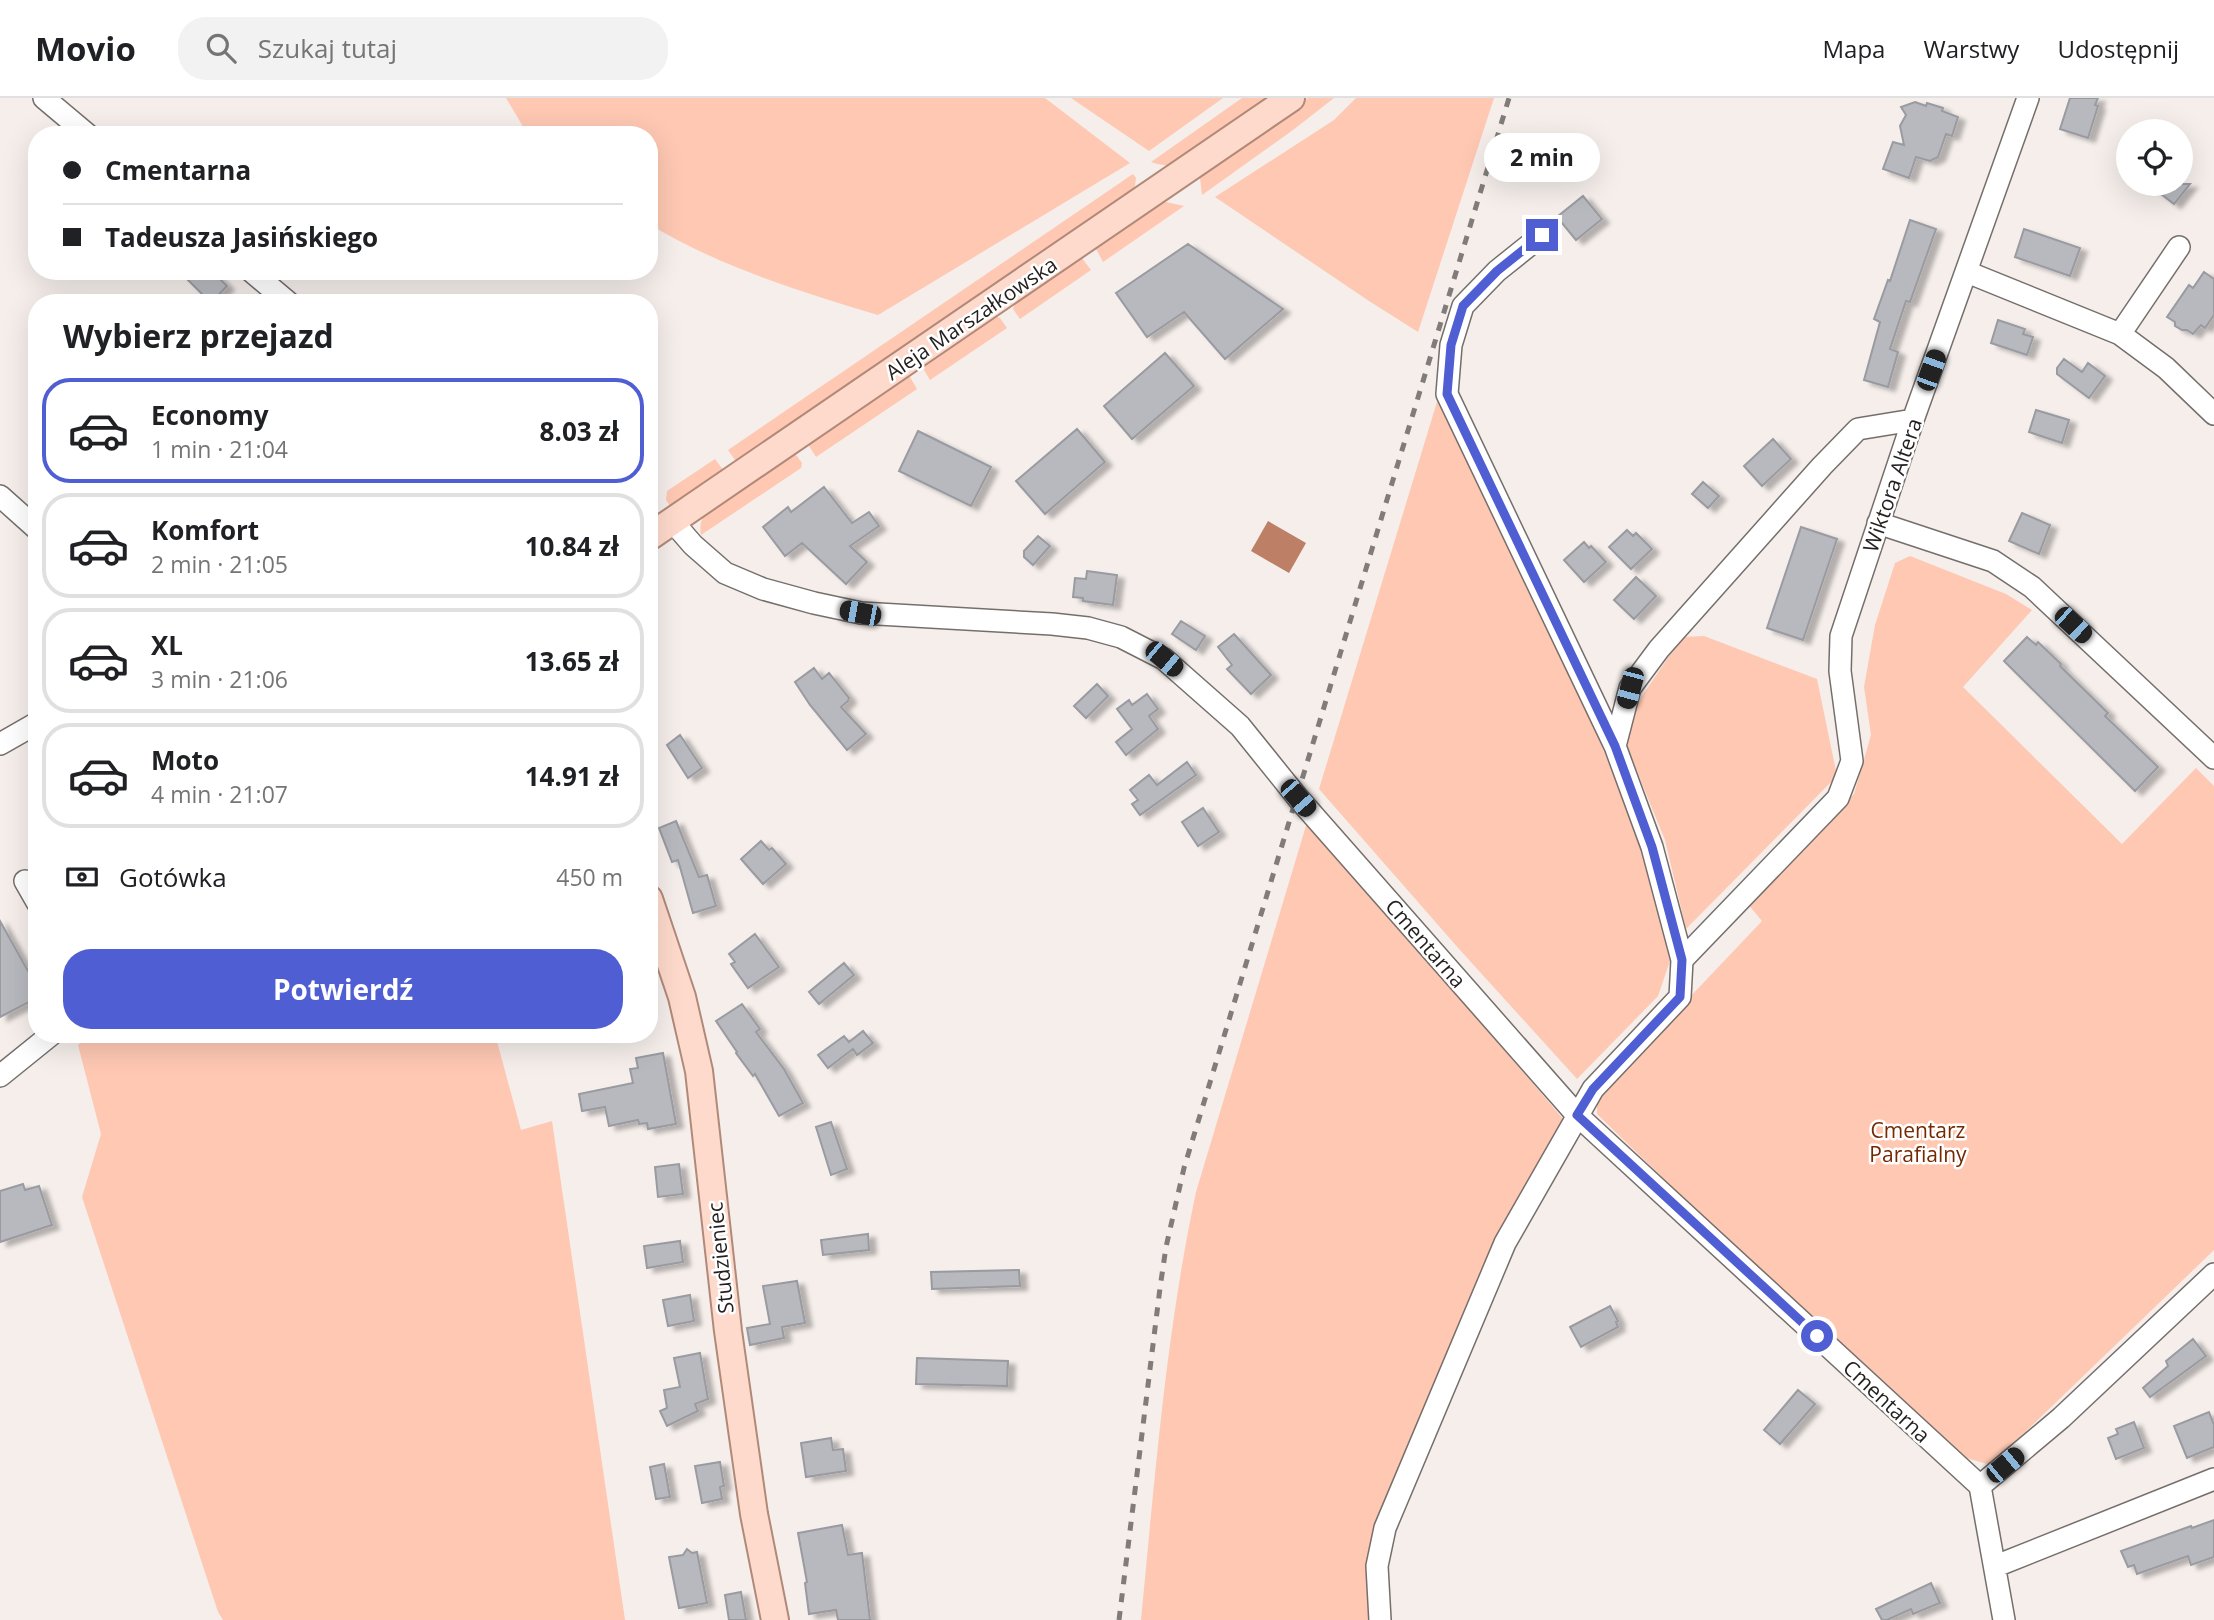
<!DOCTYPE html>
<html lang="pl">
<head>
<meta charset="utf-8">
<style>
  body { margin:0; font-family:"Open Sans",sans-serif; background:#f2f2f2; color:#202124; height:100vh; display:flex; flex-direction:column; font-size:26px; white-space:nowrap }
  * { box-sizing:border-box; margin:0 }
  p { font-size:23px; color:#757577 }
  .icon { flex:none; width:38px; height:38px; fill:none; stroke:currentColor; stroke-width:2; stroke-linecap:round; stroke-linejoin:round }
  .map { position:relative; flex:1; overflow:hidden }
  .sheet { position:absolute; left:28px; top:196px; width:630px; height:749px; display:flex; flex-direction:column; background:#fff; border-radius:28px; box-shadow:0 7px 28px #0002 }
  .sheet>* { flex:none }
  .hud { position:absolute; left:28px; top:28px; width:630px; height:154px; border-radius:28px; box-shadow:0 7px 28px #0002; display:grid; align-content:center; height:154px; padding:0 35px; background:#fff }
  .controls { position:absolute; left:2116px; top:21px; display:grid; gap:14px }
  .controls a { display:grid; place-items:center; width:77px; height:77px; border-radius:50%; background:#fff; box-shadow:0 7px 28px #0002; font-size:35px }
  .end { position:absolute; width:32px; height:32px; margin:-16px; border:9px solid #505ed3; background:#fff; box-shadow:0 0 0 4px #fff }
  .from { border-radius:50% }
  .bubble { position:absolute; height:49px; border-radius:24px; background:#fff; box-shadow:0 7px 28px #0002; font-size:23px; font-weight:700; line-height:49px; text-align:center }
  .car { position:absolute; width:21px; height:42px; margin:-21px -10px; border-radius:9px; box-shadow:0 0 5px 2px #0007; background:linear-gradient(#222 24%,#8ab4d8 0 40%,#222 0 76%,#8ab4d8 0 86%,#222 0) }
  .hud b { display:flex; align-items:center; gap:24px; height:66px; font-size:26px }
  .hud b+b { border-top:2px solid #e0e0e0 }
  .hud i { width:18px; height:18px; background:#202124 }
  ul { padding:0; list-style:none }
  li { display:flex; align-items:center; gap:21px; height:105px; margin:0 14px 10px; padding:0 21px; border:4px solid #e0e0e0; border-radius:28px }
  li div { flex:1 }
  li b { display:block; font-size:26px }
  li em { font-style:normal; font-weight:700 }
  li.selected { border-color:#505ed3 }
  li>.icon { width:63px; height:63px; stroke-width:1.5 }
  h2 { padding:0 35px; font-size:32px; line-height:84px }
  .pay { display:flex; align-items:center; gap:18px; height:77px; padding:0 35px; font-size:26px }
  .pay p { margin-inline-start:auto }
  .cta { display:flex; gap:14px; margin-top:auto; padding:14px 35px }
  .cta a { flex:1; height:80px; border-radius:28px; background:#505ed3; color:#fff; font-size:28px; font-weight:700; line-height:80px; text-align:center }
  header { display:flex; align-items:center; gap:42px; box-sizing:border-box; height:98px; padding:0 35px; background:#fff; border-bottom:2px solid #e0e0e0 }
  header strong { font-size:33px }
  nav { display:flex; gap:38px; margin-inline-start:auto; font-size:24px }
  .search { width:490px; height:63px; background:#f2f2f2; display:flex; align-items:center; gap:18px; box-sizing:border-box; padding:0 24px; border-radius:28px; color:#757577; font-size:26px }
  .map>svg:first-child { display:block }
  .green { fill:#fec8b3 }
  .water { fill:#bd7f66 }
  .building { fill:#b7b9bf; stroke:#999ba1; stroke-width:2; filter:url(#shadow) }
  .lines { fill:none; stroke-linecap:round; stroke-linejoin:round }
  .minor-casing { stroke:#756f6c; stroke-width:24 }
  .major-casing { stroke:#b18979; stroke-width:30 }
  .minor { stroke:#fff; stroke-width:21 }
  .major { stroke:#fedacc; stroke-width:26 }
  .rail { stroke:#817c7a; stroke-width:5; stroke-dasharray:9 9; stroke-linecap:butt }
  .route { stroke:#505ed3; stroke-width:9 }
  .labels { text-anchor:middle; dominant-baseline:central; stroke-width:5; stroke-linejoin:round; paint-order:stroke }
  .street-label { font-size:21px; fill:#221f1e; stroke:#fff }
  .park-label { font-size:21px; fill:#742900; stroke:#fff }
</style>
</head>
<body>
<header>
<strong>Movio</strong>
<div class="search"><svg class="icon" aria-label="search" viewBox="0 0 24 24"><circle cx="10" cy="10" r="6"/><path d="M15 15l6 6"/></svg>Szukaj tutaj</div>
<nav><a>Mapa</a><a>Warstwy</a><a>Udostępnij</a></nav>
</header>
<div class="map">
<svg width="2214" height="1522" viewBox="0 0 2214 1522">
  <defs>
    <filter id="shadow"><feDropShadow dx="7" dy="4" stdDeviation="2" flood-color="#0004"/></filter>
  </defs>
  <rect width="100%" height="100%" fill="#f5eeeb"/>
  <path class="green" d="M506,0H1045L1130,65L878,217C799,193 720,169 649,126V37H528Z
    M1071,0H1223L1149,53Z
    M1242,0H1272L1171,68L1157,66L1151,64Z
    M1308,0H1334L1293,32L1202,97L1200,80L1206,73Z
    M1356,0H1494L1418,234L1369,203L1215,99L1334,22Z
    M1133,76L1136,80L1134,94L738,363L735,362L728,352Z
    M1166,104L1184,108L1103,164L1095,149L1157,106Z
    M1081,159L1091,172L1020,221L1013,211L1015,205Z
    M994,218L1000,220L1007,230L930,282L924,272L926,266Z
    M906,278L910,279L917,291L816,359L809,348L810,342Z
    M1440,294L1577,588L1639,739L1672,857L1658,898L1577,981L1460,852L1319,691Z
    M793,356L797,358L802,365L801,370L701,437C699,425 702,420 709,410Z
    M715,361L724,373L671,410L666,402L667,393Z
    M1910,458L2006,496L2032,512L1963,589L2122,746L2196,670L2214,688V1152L1991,1367L1945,1354L1597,1016V997L1762,823L1747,805L1854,696L1871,637L1864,589L1875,527L1895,465Z
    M1704,538L1817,581L1837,678L1686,831L1665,742L1627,649L1634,610L1682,539Z
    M1308,721L1563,1021L1485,1163L1427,1307L1372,1522H1141C1155,1378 1166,1235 1196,1094Z
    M90,936H495L521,1032L552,1023L625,1522H223L218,1514L82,1099L101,1036L78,947Z"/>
  <path class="water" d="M1268,423L1306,445L1289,475L1251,453Z"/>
  <path class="building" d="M2070,0H2098L2095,7L2098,8L2088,40L2060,31Z
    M1915,4L1926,8L1927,5L1943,10L1942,13L1958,19L1952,38L1946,36L1938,59L1930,63L1916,59L1909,80L1883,71L1893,44L1904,47L1900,28L1906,17L1901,9Z
    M2148,86H2190L2174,106Z
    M1583,98L1602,121L1576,142L1557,119Z
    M1910,122L1936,131L1910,204L1906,203L1890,251L1898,254L1888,289L1864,282L1880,224L1874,221L1888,182L1890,183Z
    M2024,131L2080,150L2070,178L2015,159Z
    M1188,146L1283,211L1225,261L1184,214L1147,239L1116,195Z
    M179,173H212L227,188L211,205Z
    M2204,174L2214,181V217L2205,230L2201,227L2193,236L2187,232H2182L2175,228V224L2167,219L2189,187L2193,190Z
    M1998,222L2025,231L2023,236L2033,239L2027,257L1991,245Z
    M1165,255L1194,288L1132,341L1104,308Z
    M2064,261L2082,274L2088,265L2105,278L2089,300L2057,276V270Z
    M2036,312L2069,322L2062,345L2029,334Z
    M1077,331L1105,364L1045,416L1016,383Z
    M918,333L991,369L971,408L899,373Z
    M1773,341L1791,361L1762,388L1744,368Z
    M1703,384L1719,398L1708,410L1692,396Z
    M824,389L852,425L869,414L879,428L850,448L867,464L846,486L802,445L785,458L763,429L788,409L791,414Z
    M2022,415L2050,427L2039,456L2009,443Z
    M1801,429L1837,441L1803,542L1767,530Z
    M1627,432L1633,438L1636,435L1652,451L1631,471L1609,449Z
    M1038,438L1050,448L1033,467L1024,459V453Z
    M1584,444L1589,450L1591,448L1606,464L1584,484L1564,462Z
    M1087,473L1117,477L1113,507L1083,503V500L1073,499L1075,480L1086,481Z
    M1636,479L1656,498L1634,521L1614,502Z
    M1181,523L1205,538L1196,552L1172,536Z
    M1234,536L1271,577L1251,596L1227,571L1232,567L1218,549Z
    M2027,539L2036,547L2038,544L2061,566L2060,568L2108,615L2105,618L2158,669L2135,693L2004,563Z
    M814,570L822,581L829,575L849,600L848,603L841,609L866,636L847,652L810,607L795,584Z
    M1097,586L1108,598L1086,620L1074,608Z
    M1147,596L1158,611L1149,618L1158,631L1126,657L1116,644L1132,631L1117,611L1129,602L1132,607Z
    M680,637L702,670L688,680L667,647Z
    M1187,664L1196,677L1140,717L1132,706L1138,702L1130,692L1149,677L1157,687Z
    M1203,710L1219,734L1198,748L1182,724Z
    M676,723L699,779L707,777L716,808L693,815L678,762L672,764L659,730Z
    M761,743L769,752L772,750L786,766L763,786L741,761Z
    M0,823L37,889V900L0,919Z
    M755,836L779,869L748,890L731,866L735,864L729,856Z
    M844,865L854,877L819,906L809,894Z
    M742,906L760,931L756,934L784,971L803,1005L779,1018L755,976L753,978L736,955L737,954L716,923Z
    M863,933L873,945L857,957L853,951L828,970L818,957L844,938L849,944Z
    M663,955L676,1026L648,1031L647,1025L639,1026L638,1022L609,1028L605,1009L582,1013L579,996L633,985L630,971L638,970L636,960Z
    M831,1024L847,1071L831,1077L816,1029Z
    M679,1066L683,1096L658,1099L655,1069Z
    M23,1086L25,1092L39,1088L52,1127L0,1144V1093Z
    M868,1136L869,1152L823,1157L821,1142Z
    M680,1143L683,1164L647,1170L644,1148Z
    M1019,1172L1020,1188L932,1191L931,1174Z
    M797,1183L805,1225L782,1229L784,1240L750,1247L747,1230L770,1226L763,1188Z
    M690,1197L694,1223L668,1228L663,1202Z
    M1610,1208L1618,1223L1616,1224L1618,1229L1581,1249L1570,1229Z
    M2193,1241L2206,1258L2150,1299L2143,1290L2168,1268L2166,1263Z
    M700,1255L708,1301L695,1306L698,1313L667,1328L660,1313L667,1310L664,1292L680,1289L674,1260Z
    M917,1260L1008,1263L1007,1288L916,1286Z
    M1798,1292L1815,1306L1780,1346L1764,1332Z
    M2209,1314L2214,1327V1349L2187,1360L2174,1328Z
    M2134,1324L2144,1350L2116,1361L2108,1340L2118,1336L2116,1331Z
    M831,1340L833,1352L843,1351L846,1373L806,1379L801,1345Z
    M720,1364L724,1388L720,1389L722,1401L702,1405L695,1368Z
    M664,1366L670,1399L656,1401L650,1369Z
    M2214,1422V1459L2191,1467L2188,1458L2137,1476L2134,1467L2128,1469L2121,1453L2191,1428L2192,1430Z
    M842,1427L848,1457L862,1455L870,1522H838L836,1512L809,1516L805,1485L807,1484L798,1435Z
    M687,1451L692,1455L697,1454L707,1505L679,1510L669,1459L683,1457Z
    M1931,1485L1940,1505L1913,1516L1911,1511L1887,1522H1882L1876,1511Z
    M741,1494L746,1522H729L725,1497Z"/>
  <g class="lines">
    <g class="minor-casing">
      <path id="minor" d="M44,0L88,37
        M1542,137L1497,173L1463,208L1451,247L1447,296L1615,648L1652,749L1682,862
        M251,173L289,205
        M1967,174L2120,236L2166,270L2214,316
        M2120,236L2179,149
        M0,398L37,431
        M673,424L693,447L725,475L763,491L814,505L861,515L1052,526L1088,530L1121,539L1164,561L1240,628L1298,700L1577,1017L1980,1388L2004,1522
        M1878,425L1993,463L2032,489L2214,660
        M0,646L37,625
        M1615,648L1630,590L1659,551L1822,368L1858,331L1913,322
        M25,783L37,804
        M0,978L52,936
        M1980,1388L2061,1320L2214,1176
        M1996,1468L2214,1381
        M1380,1522L1377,1468L1385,1430L1505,1145L1593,991L1680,899L1682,862L1838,700L1852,663L1840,573L1841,538L1913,322L2028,0"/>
    </g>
    <g class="major-casing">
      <path id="major" d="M649,439L1291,0
        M649,801L682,899L699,973L728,1233L754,1416L775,1522"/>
    </g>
    <use href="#minor" class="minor"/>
    <use href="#major" class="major"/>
    <path class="rail" d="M1119,1522L1160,1190L1166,1149L1184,1070L1509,0"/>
  </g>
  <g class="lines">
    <path class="route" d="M1542,137L1497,173L1463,208L1451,247L1447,296L1615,648L1652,749L1682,862L1680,899L1593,991L1577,1017L1817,1238"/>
  </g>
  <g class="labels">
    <g class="street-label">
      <text transform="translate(971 220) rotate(-34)">Aleja Marszałkowska</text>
      <text transform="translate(1892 387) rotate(-71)">Wiktora Altera</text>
      <text transform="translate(1426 845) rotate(49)">Cmentarna</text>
      <text transform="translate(720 1160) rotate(-96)">Studzieniec</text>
      <text transform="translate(1887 1303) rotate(43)">Cmentarna</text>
    </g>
    <g class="park-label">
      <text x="1918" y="1032">Cmentarz<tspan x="1918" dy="24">Parafialny</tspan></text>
    </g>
  </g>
</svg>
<div class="controls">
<a><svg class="icon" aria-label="locate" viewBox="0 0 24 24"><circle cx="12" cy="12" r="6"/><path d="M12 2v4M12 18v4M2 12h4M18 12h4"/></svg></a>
</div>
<i class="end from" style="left:1817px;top:1238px"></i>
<i class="end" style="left:1542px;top:137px"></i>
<div class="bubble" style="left:1484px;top:35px;width:116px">2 min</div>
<i class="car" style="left:1931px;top:272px;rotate:20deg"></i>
<i class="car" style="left:860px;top:515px;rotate:281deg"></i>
<i class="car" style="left:2073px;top:527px;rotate:133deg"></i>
<i class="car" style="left:1164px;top:561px;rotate:130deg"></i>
<i class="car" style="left:1630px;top:590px;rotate:195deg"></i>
<i class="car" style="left:1298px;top:700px;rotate:139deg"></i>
<i class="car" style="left:2005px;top:1367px;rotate:50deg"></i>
<div class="hud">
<b><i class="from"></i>Cmentarna</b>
<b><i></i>Tadeusza Jasińskiego</b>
</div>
<section class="sheet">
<h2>Wybierz przejazd</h2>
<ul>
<li class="selected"><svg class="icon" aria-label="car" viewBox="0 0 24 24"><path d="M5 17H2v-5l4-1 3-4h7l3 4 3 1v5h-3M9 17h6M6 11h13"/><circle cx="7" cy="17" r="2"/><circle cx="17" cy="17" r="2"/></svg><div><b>Economy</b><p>1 min · 21:04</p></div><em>8.03 zł</em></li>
<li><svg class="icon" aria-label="car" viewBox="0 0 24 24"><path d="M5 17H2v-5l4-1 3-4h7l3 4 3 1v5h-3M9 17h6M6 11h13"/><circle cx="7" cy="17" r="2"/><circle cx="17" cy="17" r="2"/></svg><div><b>Komfort</b><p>2 min · 21:05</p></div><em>10.84 zł</em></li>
<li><svg class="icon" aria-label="car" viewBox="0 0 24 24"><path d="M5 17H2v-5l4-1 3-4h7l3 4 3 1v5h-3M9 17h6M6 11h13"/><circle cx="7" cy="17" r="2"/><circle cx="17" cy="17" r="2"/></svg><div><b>XL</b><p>3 min · 21:06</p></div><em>13.65 zł</em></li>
<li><svg class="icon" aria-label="car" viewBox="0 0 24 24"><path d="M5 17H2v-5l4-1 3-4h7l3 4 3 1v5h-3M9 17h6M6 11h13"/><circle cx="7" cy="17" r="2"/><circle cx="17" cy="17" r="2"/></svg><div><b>Moto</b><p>4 min · 21:07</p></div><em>14.91 zł</em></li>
</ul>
<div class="pay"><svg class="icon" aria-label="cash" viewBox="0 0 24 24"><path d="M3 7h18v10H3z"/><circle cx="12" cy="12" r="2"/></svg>Gotówka<p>450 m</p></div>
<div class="cta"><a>Potwierdź</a></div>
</section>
</div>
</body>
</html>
